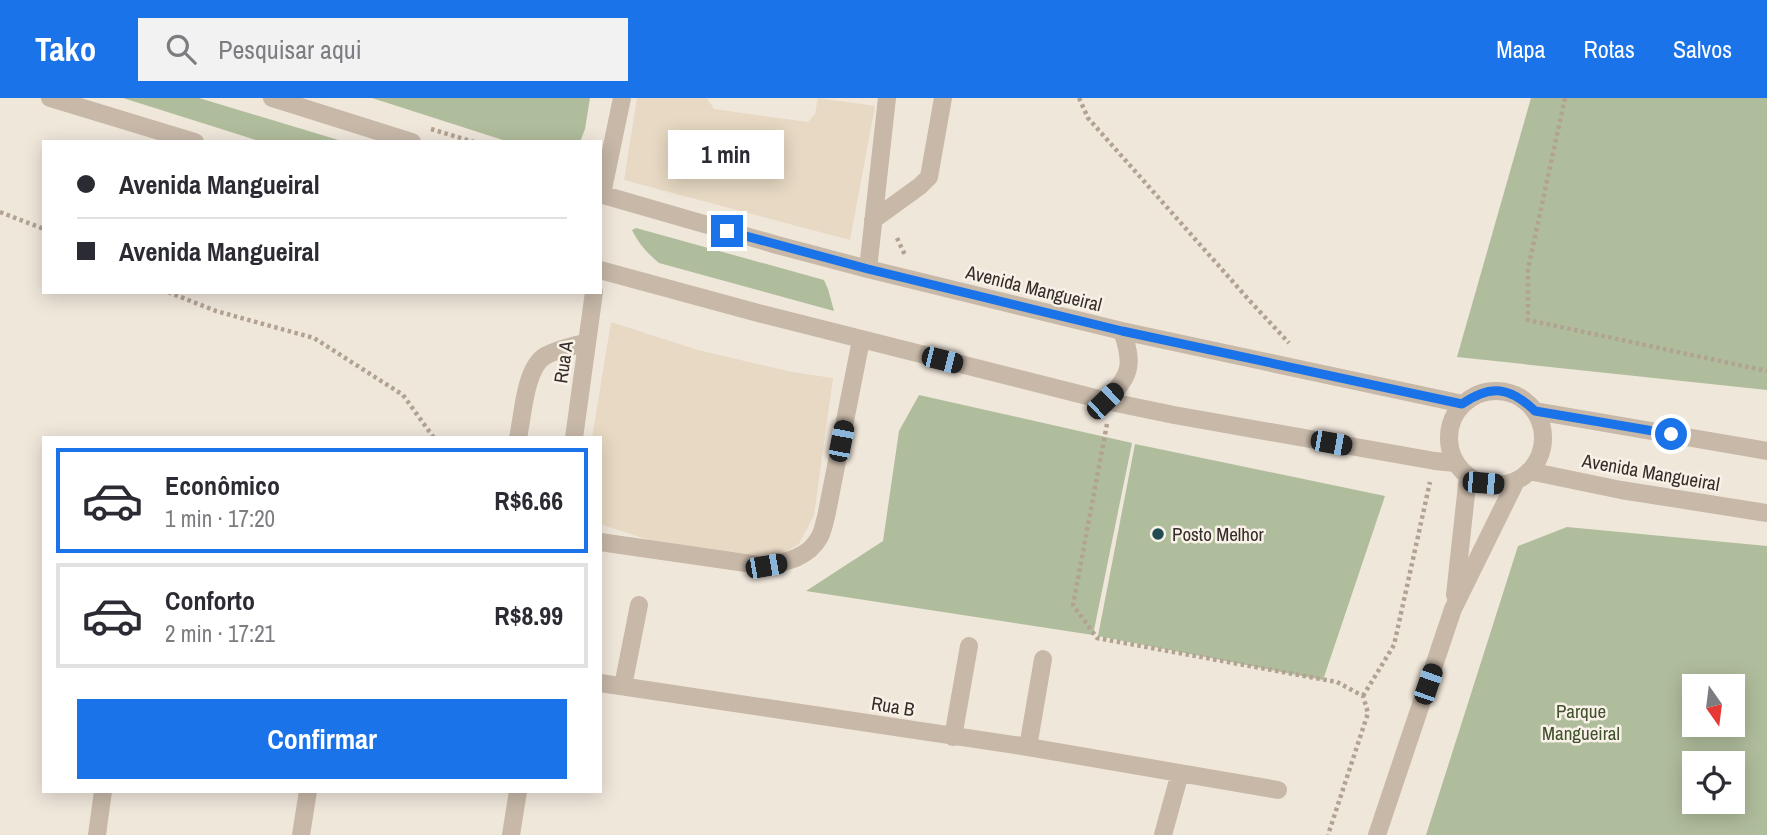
<!DOCTYPE html>
<html lang="pt">
<head>
<meta charset="utf-8">
<style>
  body { margin:0; font-family:"Archivo Narrow",sans-serif; background:#f2f2f3; color:#2b2b33; height:100vh; display:flex; flex-direction:column; font-size:26px; white-space:nowrap }
  * { box-sizing:border-box; margin:0 }
  p { font-size:23px; color:#7c7c81 }
  .icon { flex:none; width:38px; height:38px; fill:none; stroke:currentColor; stroke-width:2; stroke-linecap:round; stroke-linejoin:round }
  .map { position:relative; flex:1; overflow:hidden }
  .drawer { position:absolute; left:42px; top:338px; width:560px; height:357px; display:flex; flex-direction:column; background:#fff; border-radius:0px; box-shadow:0 4px 18px #0003 }
  .drawer>* { flex:none }
  .top-card { position:absolute; left:42px; top:42px; width:560px; height:154px; border-radius:0px; box-shadow:0 4px 18px #0003; display:grid; align-content:center; height:154px; padding:0 35px; background:#fff }
  .needle { width:46px; rotate:166deg }
  .buttons { position:absolute; left:1682px; top:576px; display:grid; gap:14px }
  .buttons a { display:grid; place-items:center; width:63px; height:63px; border-radius:0px; background:#fff; box-shadow:0 4px 18px #0003; font-size:35px }
  .end { position:absolute; width:32px; height:32px; margin:-16px; border:9px solid #1a73e8; background:#fff; box-shadow:0 0 0 4px #fff }
  .from { border-radius:50% }
  .bubble { position:absolute; height:49px; border-radius:0px; background:#fff; box-shadow:0 4px 18px #0003; font-size:23px; font-weight:800; line-height:49px; text-align:center }
  .car { position:absolute; width:21px; height:42px; margin:-21px -10px; border-radius:9px; box-shadow:0 0 5px 2px #0007; background:linear-gradient(#222 24%,#8ab4d8 0 40%,#222 0 76%,#8ab4d8 0 86%,#222 0) }
  .top-card b { display:flex; align-items:center; gap:24px; height:66px; font-size:26px }
  .top-card b+b { border-top:2px solid #e1e1e2 }
  .top-card i { width:18px; height:18px; background:#2b2b33 }
  ul { padding:12px 0 0; list-style:none }
  li { display:flex; align-items:center; gap:21px; height:105px; margin:0 14px 10px; padding:0 21px; border:4px solid #e1e1e2; border-radius:0px }
  li div { flex:1 }
  li b { display:block; font-size:26px }
  li em { font-style:normal; font-weight:800 }
  li.on { border-color:#1a73e8 }
  li>.icon { width:63px; height:63px; stroke-width:1.5 }
  .button { display:flex; gap:14px; margin-top:auto; padding:14px 35px }
  .button a { flex:1; height:80px; border-radius:0px; background:#1a73e8; color:#fff; font-size:28px; font-weight:800; line-height:80px; text-align:center }
  header { display:flex; align-items:center; gap:42px; box-sizing:border-box; height:98px; padding:0 35px; background:#1a73e8; color:#fff }
  header strong { font-size:33px }
  nav { display:flex; gap:38px; margin-inline-start:auto; font-size:24px }
  .search { width:490px; height:63px; background:#f2f2f3; display:flex; align-items:center; gap:18px; box-sizing:border-box; padding:0 24px; border-radius:0px; color:#7c7c81; font-size:26px }
  .map>svg:first-child { display:block }
  .green { fill:#b0bd9c; fill-rule:evenodd }
  .plaza { fill:#e7d9c3 }
  .lines { fill:none; stroke-linecap:round; stroke-linejoin:round }
  .path { stroke:#b2a292; stroke-width:4.5; stroke-dasharray:3.5 3.5; stroke-linecap:butt }
  .minor { stroke:#c7b8a8; stroke-width:18 }
  .route { stroke:#1a73e8; stroke-width:9 }
  .poi-dot { fill:#204c52; stroke:#f8f1e7; stroke-width:2.5 }
  .labels { text-anchor:middle; dominant-baseline:central; stroke-width:5; stroke-linejoin:round; paint-order:stroke }
  .street-label { font-size:19px; fill:#342c28; stroke:#f8f1e7 }
  .poi-label { font-size:19px; fill:#342c28; stroke:#f8f1e7; text-anchor:start }
  .park-label { font-size:19px; fill:#41502d; stroke:#f8f1e7 }
</style>
</head>
<body>
<header>
<strong>Tako</strong>
<div class="search"><svg class="icon" aria-label="search" viewBox="0 0 24 24"><circle cx="10" cy="10" r="6"/><path d="M15 15l6 6"/></svg>Pesquisar aqui</div>
<nav><a>Mapa</a><a>Rotas</a><a>Salvos</a></nav>
</header>
<div class="map">
<svg width="1767" height="737" viewBox="0 0 1767 737">
  <rect width="100%" height="100%" fill="#f0e7db"/>
  <path class="green" d="M123,0H199L345,44H262Z
    M372,0H590L585,31L580,44H509Z
    M1531,0H1767V292L1457,259Z
    M636,130L824,182L828,191L834,213L659,165C647,155 639,146 632,132Z
    M919,297L1132,345L1093,537L806,493L883,443L899,333Z
    M1135,346L1385,398L1323,582L1098,538Z
    M1567,429L1767,448V737H1426L1518,448ZM1732,588V626H1694V588ZM1732,665V704H1694V665Z"/>
  <path class="plaza" d="M637,0H707L714,11L808,24L815,16L818,0L875,8L850,142L624,82Z
    M611,224L698,252L792,274L833,280L814,417L799,446L782,456L764,458L652,443L600,426V340H592Z"/>
  <g class="lines">
    <path class="path" d="M1079,0L1088,20L1249,202L1289,245
      M1565,0L1528,171V222L1767,273
      M431,31L474,44
      M0,114L44,131
      M897,140L905,157
      M168,194L216,213L314,240L403,297L434,340
      M1107,326L1073,507L1097,540L1337,584L1363,598L1368,615L1328,737
      M1363,598L1394,547L1430,384"/>
    <path class="minor" d="M50,0L195,44
      M272,0L412,44
      M600,96L777,147L868,171L1122,233L1463,306
      M602,96L622,0
      M873,122L920,88L929,79L943,0
      M868,171L887,0
      M600,172L762,216L1111,304L1174,317L1435,363L1455,365
      M1449 340a47 47 0 1 1 94 0a47 47 0 1 1-94 0Z
      M1105,303C1131,278 1134,267 1122,233
      M1535,313L1767,353
      M518,340C523,317 525,270 545,258C557,251 574,248 587,244
      M574,340L594,194
      M1529,373L1621,392L1767,415
      M600,444L766,468C785,464 808,460 819,440C823,434 824,425 826,419L861,242
      M1455,497L1468,378
      M600,585L1028,649L1278,692
      M623,588L639,507
      M953,639L969,548
      M1028,649L1043,561
      M97,737L103,693
      M301,737L308,693
      M511,737L518,693
      M1163,737L1180,675
      M1377,737L1453,511L1516,383"/>
  </g>
  <g class="lines">
    <path class="route" d="M727,133L868,171L1122,233L1462,306C1491,286 1510,289 1535,313L1671,336"/>
  </g>
  <circle class="poi-dot" cx="1158" cy="436" r="7"/>
  <g class="labels">
    <g class="street-label">
      <text transform="translate(1034 190) rotate(14)">Avenida Mangueiral</text>
      <text transform="translate(563 264) rotate(-82)">Rua A</text>
      <text transform="translate(1651 374) rotate(10)">Avenida Mangueiral</text>
      <text transform="translate(893 608) rotate(9)">Rua B</text>
    </g>
    <g class="poi-label">
      <text x="1172" y="436">Posto Melhor</text>
    </g>
    <g class="park-label">
      <text x="1581" y="613">Parque<tspan x="1581" dy="22">Mangueiral</tspan></text>
    </g>
  </g>
</svg>
<div class="buttons">
<a><svg class="needle" viewBox="-14 -14 28 28"><path d="M0-13l5 13h-10z" fill="#e53935"/><path d="M0 13l5-13h-10z" fill="#7c7c81"/></svg></a>
<a><svg class="icon" aria-label="locate" viewBox="0 0 24 24"><circle cx="12" cy="12" r="6"/><path d="M12 2v4M12 18v4M2 12h4M18 12h4"/></svg></a>
</div>
<i class="end from" style="left:1671px;top:336px"></i>
<i class="end" style="left:727px;top:133px"></i>
<div class="bubble" style="left:668px;top:32px;width:116px">1 min</div>
<i class="car" style="left:942px;top:262px;rotate:104deg"></i>
<i class="car" style="left:1105px;top:303px;rotate:46deg"></i>
<i class="car" style="left:841px;top:343px;rotate:11deg"></i>
<i class="car" style="left:1331px;top:345px;rotate:100deg"></i>
<i class="car" style="left:1483px;top:385px;rotate:95deg"></i>
<i class="car" style="left:766px;top:468px;rotate:80deg"></i>
<i class="car" style="left:1428px;top:586px;rotate:19deg"></i>
<div class="top-card">
<b><i class="from"></i>Avenida Mangueiral</b>
<b><i></i>Avenida Mangueiral</b>
</div>
<section class="drawer">
<ul>
<li class="on"><svg class="icon" aria-label="car" viewBox="0 0 24 24"><path d="M5 17H2v-5l4-1 3-4h7l3 4 3 1v5h-3M9 17h6M6 11h13"/><circle cx="7" cy="17" r="2"/><circle cx="17" cy="17" r="2"/></svg><div><b>Econômico</b><p>1 min · 17:20</p></div><em>R$6.66</em></li>
<li><svg class="icon" aria-label="car" viewBox="0 0 24 24"><path d="M5 17H2v-5l4-1 3-4h7l3 4 3 1v5h-3M9 17h6M6 11h13"/><circle cx="7" cy="17" r="2"/><circle cx="17" cy="17" r="2"/></svg><div><b>Conforto</b><p>2 min · 17:21</p></div><em>R$8.99</em></li>
</ul>
<div class="button"><a>Confirmar</a></div>
</section>
</div>
</body>
</html>
